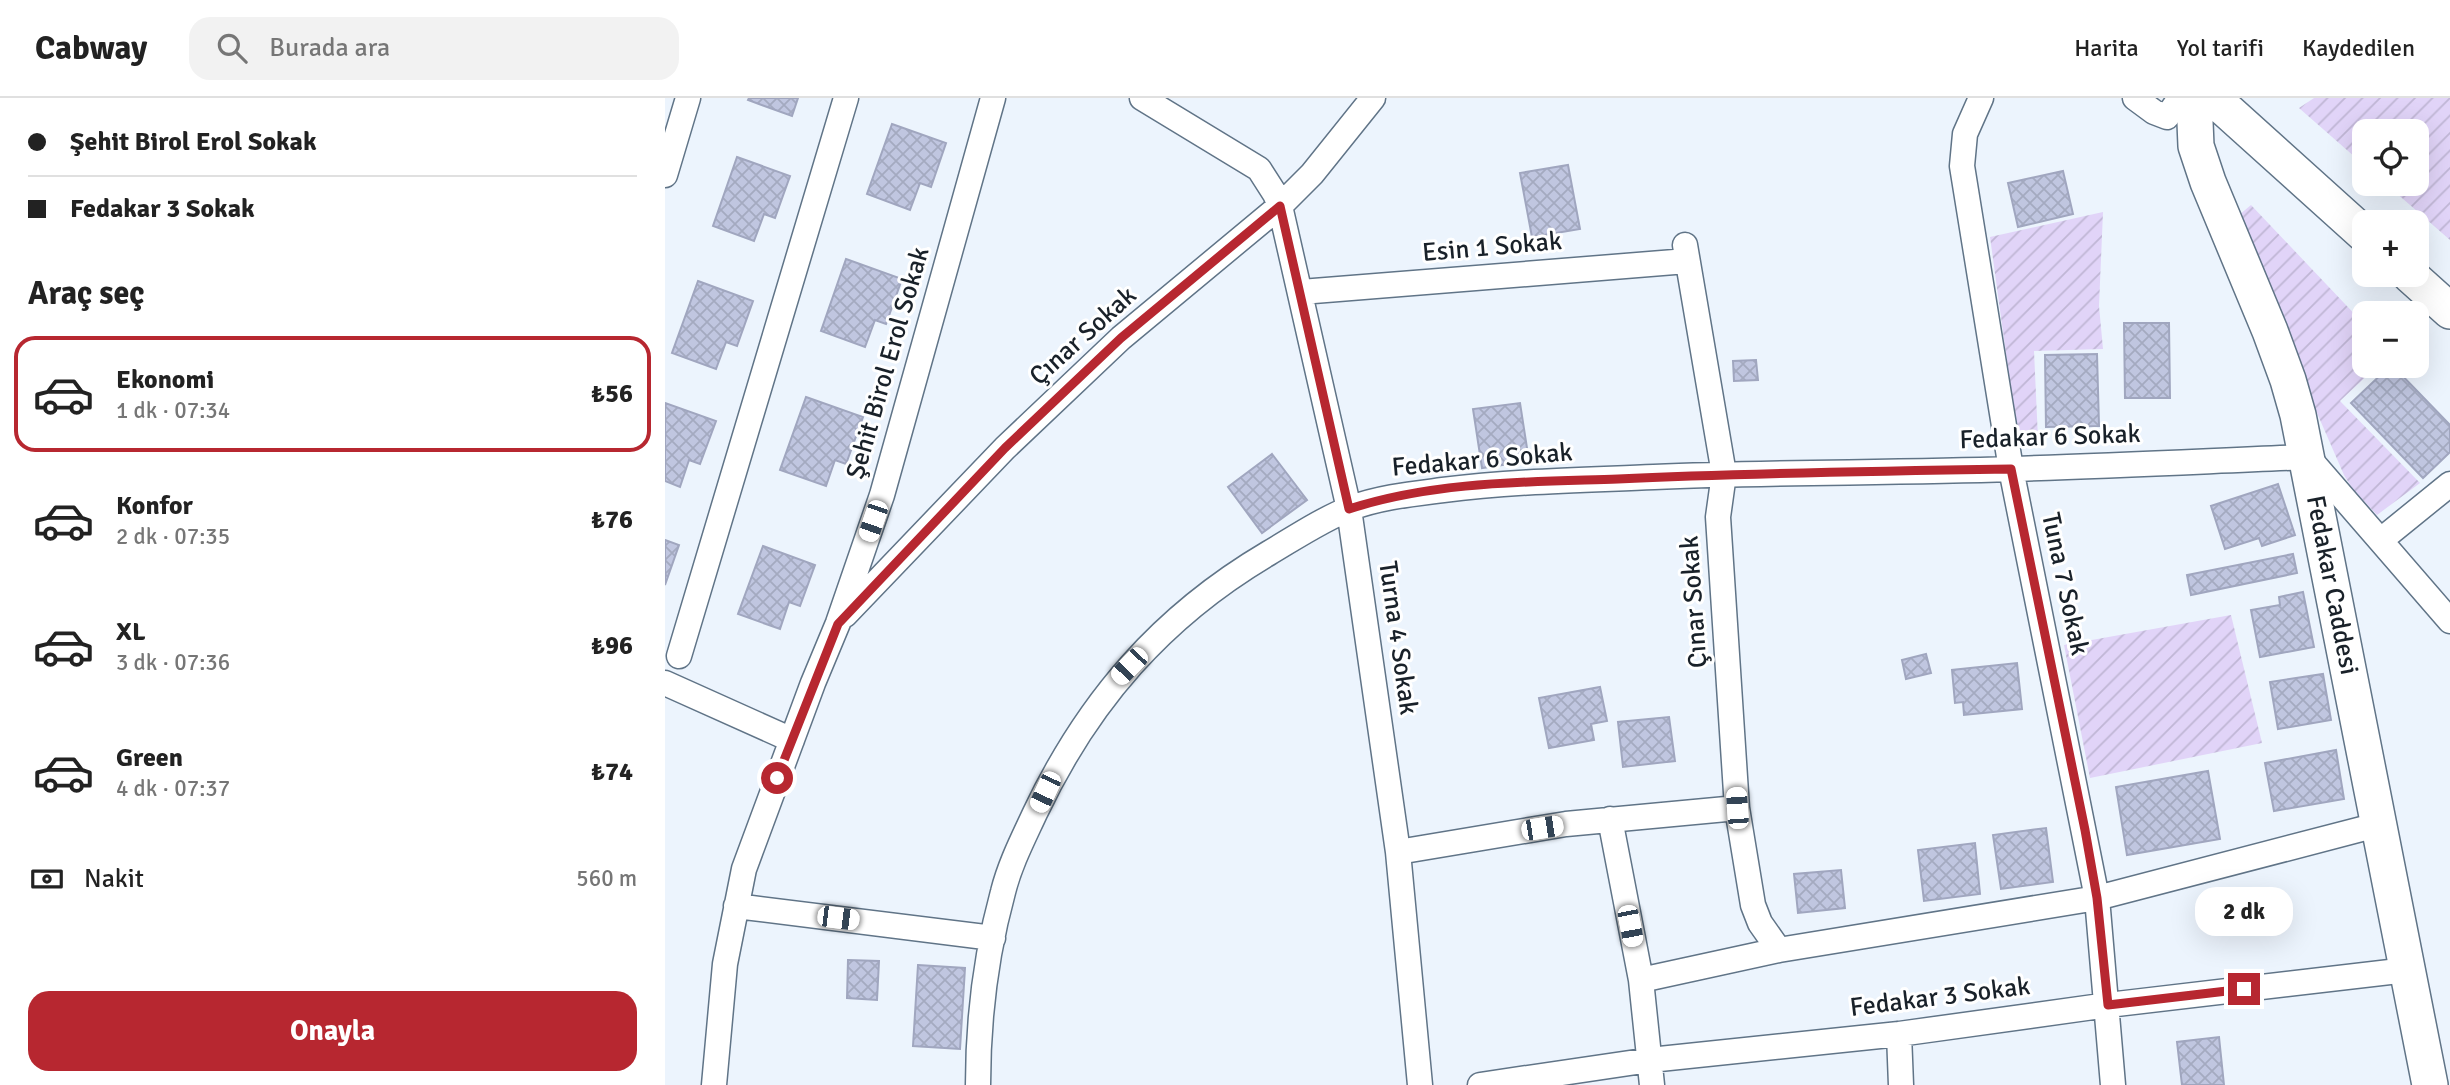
<!DOCTYPE html>
<html lang="tr">
<head>
<meta charset="utf-8">
<style>
  body { margin:0; font-family:Signika,sans-serif; background:#f2f2f2; color:#222; height:100vh; display:flex; flex-direction:column; font-size:26px; white-space:nowrap }
  * { box-sizing:border-box; margin:0 }
  p { font-size:23px; color:#767676 }
  .icon { flex:none; width:38px; height:38px; fill:none; stroke:currentColor; stroke-width:2; stroke-linecap:round; stroke-linejoin:round }
  .map { position:relative; flex:1; overflow:hidden }
  .drawer { display:flex; flex-direction:column; background:#fff; width:665px }
  .drawer>* { flex:none }
  .top-card { display:grid; align-content:center; height:154px; padding:0 28px; background:#fff }
  .fabs { position:absolute; left:1687px; top:21px; display:grid; gap:14px }
  .fabs a { display:grid; place-items:center; width:77px; height:77px; border-radius:14px; background:#fff; box-shadow:0 7px 28px #0002; font-size:35px }
  .end { position:absolute; width:32px; height:32px; margin:-16px; border:9px solid #b72730; background:#fff; box-shadow:0 0 0 4px #fff }
  .from { border-radius:50% }
  .bubble { position:absolute; height:49px; border-radius:21px; background:#fff; box-shadow:0 7px 28px #0002; font-size:23px; font-weight:700; line-height:49px; text-align:center }
  .car { position:absolute; width:21px; height:42px; margin:-21px -10px; border-radius:9px; box-shadow:0 0 5px 2px #0007; background:linear-gradient(#fff 24%,#345 0 40%,#fff 0 76%,#345 0 86%,#fff 0) }
  .top-card b { display:flex; align-items:center; gap:24px; height:66px; font-size:26px }
  .top-card b+b { border-top:2px solid #e0e0e0 }
  .top-card i { width:18px; height:18px; background:#222 }
  ul { padding:0; list-style:none }
  li { display:flex; align-items:center; gap:21px; height:116px; margin:0 14px 10px; padding:0 14px; border:4px solid transparent; border-radius:21px }
  li div { flex:1 }
  li b { display:block; font-size:26px }
  li em { font-style:normal; font-weight:700 }
  li.selected { border-color:#b72730 }
  li>.icon { width:63px; height:63px; stroke-width:1.5 }
  h2 { padding:0 28px; font-size:32px; line-height:84px }
  .pay { display:flex; align-items:center; gap:18px; height:77px; padding:0 28px; font-size:26px }
  .pay p { margin-inline-start:auto }
  .cta { display:flex; gap:14px; margin-top:auto; padding:14px 28px }
  .cta a { flex:1; height:80px; border-radius:21px; background:#b72730; color:#fff; font-size:28px; font-weight:700; line-height:80px; text-align:center }
  header { display:flex; align-items:center; gap:42px; box-sizing:border-box; height:98px; padding:0 35px; background:#fff; border-bottom:2px solid #e0e0e0 }
  header strong { font-size:33px }
  nav { display:flex; gap:38px; margin-inline-start:auto; font-size:24px }
  .search { width:490px; height:63px; background:#f2f2f2; display:flex; align-items:center; gap:18px; box-sizing:border-box; padding:0 24px; border-radius:21px; color:#767676; font-size:26px }
  main { display:flex; flex:1; min-height:0 }
  .map>svg:first-child { display:block }
  .garden { fill:url(#garden-furrows) }
  .building { fill:url(#building-cross-hatch); stroke:#a0a6bf; stroke-width:2 }
  .lines { fill:none; stroke-linecap:round; stroke-linejoin:round }
  .street-casing { stroke:#607487; stroke-width:27 }
  .secondary-casing { stroke:#607487; stroke-width:38 }
  .street { stroke:#fff; stroke-width:24 }
  .secondary { stroke:#fff; stroke-width:35 }
  .route { stroke:#b72730; stroke-width:9 }
  .labels { text-anchor:middle; dominant-baseline:central; stroke-width:6; stroke-linejoin:round; paint-order:stroke }
  .street-label { font-size:26px; fill:#192129; stroke:#fff }
</style>
</head>
<body>
<header>
<strong>Cabway</strong>
<div class="search"><svg class="icon" aria-label="search" viewBox="0 0 24 24"><circle cx="10" cy="10" r="6"/><path d="M15 15l6 6"/></svg>Burada ara</div>
<nav><a>Harita</a><a>Yol tarifi</a><a>Kaydedilen</a></nav>
</header>
<main>
<section class="drawer">
<div class="top-card">
<b><i class="from"></i>Şehit Birol Erol Sokak</b>
<b><i></i>Fedakar 3 Sokak</b>
</div>
<h2>Araç seç</h2>
<ul>
<li class="selected"><svg class="icon" aria-label="car" viewBox="0 0 24 24"><path d="M5 17H2v-5l4-1 3-4h7l3 4 3 1v5h-3M9 17h6M6 11h13"/><circle cx="7" cy="17" r="2"/><circle cx="17" cy="17" r="2"/></svg><div><b>Ekonomi</b><p>1 dk · 07:34</p></div><em>₺56</em></li>
<li><svg class="icon" aria-label="car" viewBox="0 0 24 24"><path d="M5 17H2v-5l4-1 3-4h7l3 4 3 1v5h-3M9 17h6M6 11h13"/><circle cx="7" cy="17" r="2"/><circle cx="17" cy="17" r="2"/></svg><div><b>Konfor</b><p>2 dk · 07:35</p></div><em>₺76</em></li>
<li><svg class="icon" aria-label="car" viewBox="0 0 24 24"><path d="M5 17H2v-5l4-1 3-4h7l3 4 3 1v5h-3M9 17h6M6 11h13"/><circle cx="7" cy="17" r="2"/><circle cx="17" cy="17" r="2"/></svg><div><b>XL</b><p>3 dk · 07:36</p></div><em>₺96</em></li>
<li><svg class="icon" aria-label="car" viewBox="0 0 24 24"><path d="M5 17H2v-5l4-1 3-4h7l3 4 3 1v5h-3M9 17h6M6 11h13"/><circle cx="7" cy="17" r="2"/><circle cx="17" cy="17" r="2"/></svg><div><b>Green</b><p>4 dk · 07:37</p></div><em>₺74</em></li>
</ul>
<div class="pay"><svg class="icon" aria-label="cash" viewBox="0 0 24 24"><path d="M3 7h18v10H3z"/><circle cx="12" cy="12" r="2"/></svg>Nakit<p>560 m</p></div>
<div class="cta"><a>Onayla</a></div>
</section>
<div class="map">
<svg width="1785" height="987" viewBox="0 0 1785 987">
  <defs>
    <pattern id="garden-furrows" width="10" height="10" patternUnits="userSpaceOnUse" patternTransform="scale(1.75)"><rect width="10" height="10" fill="#e1d4f8"/><path d="M-1 1l2-2M0 10L10 0M9 11l2-2" fill="none" stroke="#c0b6d5"/></pattern>
    <pattern id="building-cross-hatch" width="8" height="8" patternUnits="userSpaceOnUse" patternTransform="scale(1.75)"><rect width="8" height="8" fill="#c0c6e0"/><path d="M0 0l8 8M0 8l8-8" fill="none" stroke="#a4aac0"/></pattern>
  </defs>
  <rect width="100%" height="100%" fill="#ecf4fd"/>
  <path class="garden" d="M1649,0H1785V142L1721,86H1752V33H1699V67L1634,10Z
    M1586,107L1699,226V268H1712L1675,303L1755,385L1712,417L1687,390L1679,377L1568,122Z
    M1438,114L1434,208L1438,251L1369,253L1373,341L1353,343L1325,139Z
    M1566,517L1597,645L1425,680L1399,547Z"/>
  <path class="building" d="M84,0H133L127,18L83,2Z
    M227,26L281,45L266,89L255,85L245,112L202,96Z
    M72,59L125,78L110,120L99,116L89,143L48,128Z
    M903,67L915,131L867,139L855,75Z
    M1398,73L1408,116L1353,129L1343,85Z
    M181,161L237,181L221,226L210,222L200,249L156,233Z
    M33,183L88,203L72,248L61,244L51,271L7,255Z
    M1459,225H1504L1505,300H1460Z
    M1432,256L1434,328L1381,329L1380,257Z
    M1091,262L1093,282L1069,283L1068,263Z
    M1725,268H1728L1785,327V354L1758,380L1686,305Z
    M141,299L198,319L181,366L170,362L161,388L115,372Z
    M0,305L51,323L35,366L24,362L15,389L0,383Z
    M855,305L864,363L817,370L808,311Z
    M607,356L642,402L597,435L563,389Z
    M1613,386L1630,437L1597,448L1594,440L1560,451L1546,408Z
    M0,442L14,447L0,487Z
    M98,448L150,467L135,508L124,504L115,531L73,516Z
    M1628,456L1632,475L1526,497L1522,477Z
    M1638,494L1649,549L1595,559L1586,512L1615,507L1614,499Z
    M1261,556L1266,575L1241,581L1237,562Z
    M1352,565L1357,611L1299,617L1298,604L1290,605L1287,572Z
    M1658,576L1666,622L1613,631L1605,584Z
    M935,589L942,623L926,626L929,642L884,650L874,600Z
    M1004,619L1010,663L958,669L953,624Z
    M1671,652L1679,701L1609,713L1600,665Z
    M1543,673L1555,741L1462,757L1451,689Z
    M1381,730L1388,784L1336,791L1328,737Z
    M1310,745L1315,796L1259,803L1253,752Z
    M1176,772L1180,810L1133,815L1129,776Z
    M183,862L214,863L212,902L182,900Z
    M253,867L300,870L295,951L248,948Z
    M1554,939L1559,987H1517L1512,944Z"/>
  <g class="lines">
    <g class="street-casing">
      <path id="street" d="M477,0L594,71L610,96L615,108L684,411L733,754L755,987
        M1316,0L1300,36L1297,68L1346,371L1432,800L1448,987
        M1470,0L1489,14L1502,19L1515,0
        M0,77L23,0
        M1020,147L1059,376L1053,419L1072,710L1088,807L1095,825L1114,852
        M636,194L1022,163
        M1716,442L1785,386
        M180,517L340,350L456,240L615,108L647,76L708,0
        M14,558L181,0
        M0,585L127,642
        M945,721L976,882L987,987
        M733,754L901,726L1072,710
        M71,808L328,840
        M976,882L1114,852L1432,800L1712,727
        M1234,936L1236,987
        M49,987L60,866L79,771L148,585L173,525L217,397L328,0
        M313,987C313,923 321,856 338,794C345,766 358,741 370,715C423,603 497,518 604,455C631,439 658,421 686,410C716,399 747,396 778,392C848,383 919,382 989,379C1108,374 1227,375 1346,371C1445,368 1544,363 1643,359L1785,523
        M815,987L985,962L1234,936L1443,907L1742,872"/>
    </g>
    <g class="secondary-casing">
      <path id="secondary" d="M1529,0L1531,48L1543,84L1605,233L1623,282L1633,317L1765,987
        M1548,0L1699,136
        M1745,177L1785,213"/>
    </g>
    <use href="#street" class="street"/>
    <use href="#secondary" class="secondary"/>
  </g>
  <g class="lines">
    <path class="route" d="M112,680L173,526L340,350L456,240L615,108L684,411C770,383 863,384 953,381C1084,375 1215,373 1346,371L1420,732L1432,800L1443,907L1579,891"/>
  </g>
  <g class="labels">
    <g class="street-label">
      <text transform="translate(827 149) rotate(-5)">Esin 1 Sokak</text>
      <text transform="translate(418 238) rotate(-42)">Çınar Sokak</text>
      <text transform="translate(223 265) rotate(-74)">Şehit Birol Erol Sokak</text>
      <text transform="translate(1385 339) rotate(-2)">Fedakar 6 Sokak</text>
      <text transform="translate(817 362) rotate(-5)">Fedakar 6 Sokak</text>
      <text transform="translate(1400 486) rotate(78)">Tuna 7 Sokak</text>
      <text transform="translate(1667 487) rotate(79)">Fedakar Caddesi</text>
      <text transform="translate(1029 504) rotate(-94)">Çınar Sokak</text>
      <text transform="translate(733 540) rotate(82)">Turna 4 Sokak</text>
      <text transform="translate(1275 899) rotate(-7)">Fedakar 3 Sokak</text>
    </g>
  </g>
</svg>
<div class="fabs">
<a><svg class="icon" aria-label="locate" viewBox="0 0 24 24"><circle cx="12" cy="12" r="6"/><path d="M12 2v4M12 18v4M2 12h4M18 12h4"/></svg></a>
<a>+</a>
<a>−</a>
</div>
<i class="end from" style="left:112px;top:680px"></i>
<i class="end" style="left:1579px;top:891px"></i>
<div class="bubble" style="left:1530px;top:789px;width:98px">2 dk</div>
<i class="car" style="left:208px;top:423px;rotate:199deg"></i>
<i class="car" style="left:464px;top:568px;rotate:224deg"></i>
<i class="car" style="left:380px;top:694px;rotate:205deg"></i>
<i class="car" style="left:1072px;top:710px;rotate:356deg"></i>
<i class="car" style="left:877px;top:730px;rotate:81deg"></i>
<i class="car" style="left:173px;top:820px;rotate:97deg"></i>
<i class="car" style="left:965px;top:828px;rotate:169deg"></i>
</div>
</main>
</body>
</html>
